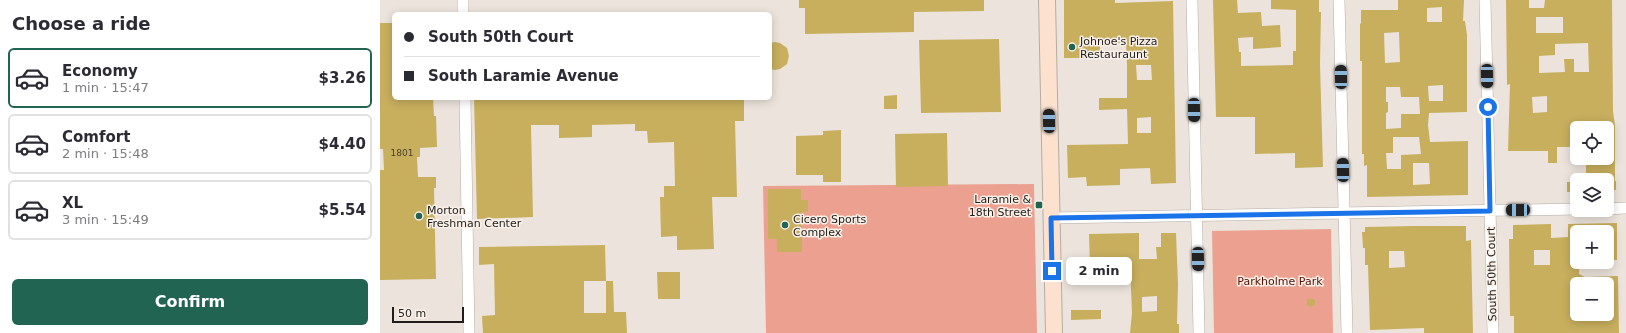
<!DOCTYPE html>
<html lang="en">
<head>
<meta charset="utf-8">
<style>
  body { margin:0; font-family:"DejaVu Sans",sans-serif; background:#f2f2f3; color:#2b2b33; height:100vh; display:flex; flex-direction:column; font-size:15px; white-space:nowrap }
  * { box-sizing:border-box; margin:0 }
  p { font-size:13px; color:#7c7c81 }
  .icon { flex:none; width:22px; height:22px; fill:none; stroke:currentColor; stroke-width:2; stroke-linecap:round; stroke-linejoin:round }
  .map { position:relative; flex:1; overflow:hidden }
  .panel { display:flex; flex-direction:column; background:#fff; width:380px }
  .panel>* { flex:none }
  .top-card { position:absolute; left:12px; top:12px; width:380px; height:88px; border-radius:6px; box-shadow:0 2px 10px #0003; display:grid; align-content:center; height:88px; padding:0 12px; background:#fff }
  .controls { position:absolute; left:1190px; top:121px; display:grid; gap:8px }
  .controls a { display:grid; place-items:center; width:44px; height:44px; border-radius:6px; background:#fff; box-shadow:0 2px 10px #0003; font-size:20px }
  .scale { position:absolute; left:12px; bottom:10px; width:72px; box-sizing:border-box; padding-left:4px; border:2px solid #1f1c19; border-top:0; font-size:11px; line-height:14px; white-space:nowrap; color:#1f1c19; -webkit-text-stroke:3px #f9f1e9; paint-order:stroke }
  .end { position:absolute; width:18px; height:18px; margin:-9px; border:5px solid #1a73e8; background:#fff; box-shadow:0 0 0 2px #fff }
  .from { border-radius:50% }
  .bubble { position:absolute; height:28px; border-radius:6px; background:#fff; box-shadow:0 2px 10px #0003; font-size:13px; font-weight:800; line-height:28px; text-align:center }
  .car { position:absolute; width:12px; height:24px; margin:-12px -6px; border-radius:5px; box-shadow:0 0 3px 1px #0007; background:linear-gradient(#222 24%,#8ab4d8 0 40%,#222 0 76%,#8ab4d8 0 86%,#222 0) }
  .top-card b { display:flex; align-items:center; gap:14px; height:38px; font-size:15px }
  .top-card b+b { border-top:1px solid #e1e1e2 }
  .top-card i { width:10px; height:10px; background:#2b2b33 }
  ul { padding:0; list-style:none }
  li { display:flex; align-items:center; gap:12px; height:60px; margin:0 8px 6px; padding:0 4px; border:2px solid #e1e1e2; border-radius:6px }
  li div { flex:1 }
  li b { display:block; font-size:15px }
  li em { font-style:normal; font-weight:800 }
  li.current { border-color:#226452 }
  li>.icon { width:36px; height:36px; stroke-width:1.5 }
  h2 { padding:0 12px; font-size:18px; line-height:48px }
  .cta { display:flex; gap:8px; margin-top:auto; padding:8px 12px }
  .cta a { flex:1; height:46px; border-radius:6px; background:#226452; color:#fff; font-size:16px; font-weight:800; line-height:46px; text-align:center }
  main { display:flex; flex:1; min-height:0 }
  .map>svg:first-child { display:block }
  .green { fill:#eba090 }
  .building { fill:#c8af5e; fill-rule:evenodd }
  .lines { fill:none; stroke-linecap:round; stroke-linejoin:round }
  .street-casing { stroke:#b4ada4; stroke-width:12 }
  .secondary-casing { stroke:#b4ada4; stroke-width:18 }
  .street { stroke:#fff; stroke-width:11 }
  .secondary { stroke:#fde1cf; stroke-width:16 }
  .route { stroke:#1a73e8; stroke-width:5 }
  .poi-dot { fill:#226452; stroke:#f9f1e9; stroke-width:1.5 }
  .labels { text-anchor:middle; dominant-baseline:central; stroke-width:3; stroke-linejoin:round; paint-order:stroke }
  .number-label { font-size:9px; fill:#49412a }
  .poi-label { font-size:11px; fill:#1f1c19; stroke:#f9f1e9; text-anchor:start }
  .street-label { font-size:11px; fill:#1f1c19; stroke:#f9f1e9 }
  .park-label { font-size:11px; fill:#580e02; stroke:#f9f1e9 }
</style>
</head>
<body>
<main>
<section class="panel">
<h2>Choose a ride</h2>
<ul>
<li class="current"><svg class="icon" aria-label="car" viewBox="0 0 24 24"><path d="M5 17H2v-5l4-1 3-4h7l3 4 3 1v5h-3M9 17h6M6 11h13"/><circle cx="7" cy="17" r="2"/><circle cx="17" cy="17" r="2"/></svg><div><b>Economy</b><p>1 min · 15:47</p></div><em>$3.26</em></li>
<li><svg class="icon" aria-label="car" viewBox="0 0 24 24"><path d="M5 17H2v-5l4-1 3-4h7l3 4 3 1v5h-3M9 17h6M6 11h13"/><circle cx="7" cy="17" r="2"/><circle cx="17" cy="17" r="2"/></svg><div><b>Comfort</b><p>2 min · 15:48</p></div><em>$4.40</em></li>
<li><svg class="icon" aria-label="car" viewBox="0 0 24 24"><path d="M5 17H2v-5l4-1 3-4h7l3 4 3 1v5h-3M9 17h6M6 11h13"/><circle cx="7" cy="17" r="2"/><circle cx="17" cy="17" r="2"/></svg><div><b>XL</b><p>3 min · 15:49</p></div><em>$5.54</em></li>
</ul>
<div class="cta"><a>Confirm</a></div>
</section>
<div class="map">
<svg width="1246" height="333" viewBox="0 0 1246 333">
  <rect width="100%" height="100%" fill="#ece4dc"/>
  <path class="green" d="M654,184L657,333H386L383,186Z
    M951,229L953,333H834L832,231Z"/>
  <path class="building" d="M419,0H604V11L534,12V32L425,34V8H419Z
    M684,0H735V3L793,1L796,183L771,184L770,168L740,169V185L707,186L706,177L688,178L687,145L748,144L747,109L719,110V98H747V65L746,43H720V58H684ZM756,65H771L772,80H757ZM771,117V133H757V118Z
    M833,0H857L858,13L881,12L882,26L900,25L901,47L873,49V37L858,38L859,52H861V66L913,65V51H916V10L891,9V0H939V12H941L940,64L943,167L915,168V153L875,154V117H836Z
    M1018,0H1084L1083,21H1085L1087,35V112L1049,113L1048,125L1050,142L1088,141V195L987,197V165L984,166V154H982V61H980V24L981,23V10H1018ZM1062,7V22H1047V8ZM1019,32L1020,62L1005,63L1004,33ZM1063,85V101H1049L1048,86ZM1006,87H1020L1021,97H1039L1040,114H1021V128L1006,129V113L1008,112V102H1006ZM1013,137H1039L1041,154L1021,155V169H1007L1006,153H1013ZM1033,163H1049L1050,184L1033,185Z
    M1126,0H1149V8H1164L1165,0H1232L1233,112L1235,125V181H1236V190H1227V180H1206V158H1227V128H1196V147H1177V163H1168V151H1128L1130,84L1127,85ZM1156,17H1183V33H1156ZM1208,43L1209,72H1194V59H1184L1185,72L1159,73V56L1175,55V44ZM1167,96V112L1153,113L1152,97Z
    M0,23H14V98H53L54,116H56L57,147L40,148V157H37L38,177H56V188H54L56,279L0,280V170H4L3,149H0Z
    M619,39L621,112L541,113L539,40Z
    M395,42L400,43L407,48L409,56L407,64L400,69L395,70L390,69V43Z
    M517,95V109H504V96Z
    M94,98H364V121H355L357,197H332L334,249L297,250V236L281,237L280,197H284V186H295L294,142L268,143L267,131H255V124L212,125V137L179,138V125H151L153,217L97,219Z
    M461,130V182H443V175H416V136L443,135V131Z
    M567,133L568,186L516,187L515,134Z
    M1187,182H1196V192H1187Z
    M388,189H421V200H428V212H422V252H397V239H388Z
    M1237,223V260H1227V232H1197V267H1199V274L1205,277L1238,276L1239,333H1134V316H1130L1129,239H1133V225L1171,224V238L1188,237V224ZM1154,250H1170V265H1154ZM1197,284H1227V316H1197Z
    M1032,226H1086V241L1091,240L1093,333H1044V328L990,330L988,265H985V248H983L982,232H985V227ZM1009,251H1024L1025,267L1009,268Z
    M759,233V259H777L776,247H781V233H796L798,284L797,324H799V333H750L752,313L750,266L710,267L709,234ZM777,296V311L762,312V297Z
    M225,245L226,281H233L234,312H246L247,333H103L102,316L115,315L114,264L99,265V247ZM204,281H226V313H204Z
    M277,272H300V299H278Z
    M930,298L935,300V305L931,307L927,305V300Z
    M691,310H721V319L691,320Z"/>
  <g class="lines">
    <g class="street-casing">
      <path id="street" d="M83,0V14
        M812,0L819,333
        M959,0L967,333
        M1105,0L1113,333
        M85,98L89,333
        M1227,209L1246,208
        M671,218L1197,209"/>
    </g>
    <g class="secondary-casing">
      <path id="secondary" d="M667,0L674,333"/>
    </g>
    <use href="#street" class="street"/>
    <use href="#secondary" class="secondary"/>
  </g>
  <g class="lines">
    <path class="route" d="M672,271L671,218L1110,211L1108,107"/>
  </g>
  <g class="poi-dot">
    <circle cx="692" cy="47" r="4"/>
    <rect x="655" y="201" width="8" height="8" rx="2"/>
    <circle cx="39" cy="216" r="4"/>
    <circle cx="405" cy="225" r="4"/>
  </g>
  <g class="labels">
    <g class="number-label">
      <text x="22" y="153">1801</text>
    </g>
    <g class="poi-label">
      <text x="700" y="41">Johnoe's Pizza<tspan x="700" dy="13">Restauraunt</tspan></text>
      <text x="651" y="199" text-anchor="end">Laramie &amp;<tspan x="651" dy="13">18th Street</tspan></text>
      <text x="47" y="210">Morton<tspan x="47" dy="13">Freshman Center</tspan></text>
      <text x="413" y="219">Cicero Sports<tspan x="413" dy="13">Complex</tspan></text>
    </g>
    <g class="street-label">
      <text transform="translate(1112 274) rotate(-91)">South 50th Court</text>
    </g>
    <g class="park-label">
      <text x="900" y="281">Parkholme Park</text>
    </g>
  </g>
</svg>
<div class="controls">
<a><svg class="icon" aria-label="locate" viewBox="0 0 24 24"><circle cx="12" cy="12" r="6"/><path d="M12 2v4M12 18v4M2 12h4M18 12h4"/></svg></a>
<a><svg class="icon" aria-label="layers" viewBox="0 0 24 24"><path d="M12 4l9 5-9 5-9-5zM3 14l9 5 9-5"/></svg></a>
<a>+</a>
<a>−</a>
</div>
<div class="scale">50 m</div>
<i class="end from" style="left:1108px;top:107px"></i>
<i class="end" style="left:672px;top:271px"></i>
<div class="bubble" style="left:686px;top:257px;width:66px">2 min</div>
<i class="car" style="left:1107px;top:76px;rotate:179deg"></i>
<i class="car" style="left:961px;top:77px;rotate:359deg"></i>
<i class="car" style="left:814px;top:110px;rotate:179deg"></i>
<i class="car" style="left:669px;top:121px;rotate:359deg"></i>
<i class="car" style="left:963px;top:170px;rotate:359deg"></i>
<i class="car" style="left:1138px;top:210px;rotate:269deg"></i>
<i class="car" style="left:818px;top:259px;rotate:179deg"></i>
<div class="top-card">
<b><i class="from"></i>South 50th Court</b>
<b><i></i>South Laramie Avenue</b>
</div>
</div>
</main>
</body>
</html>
